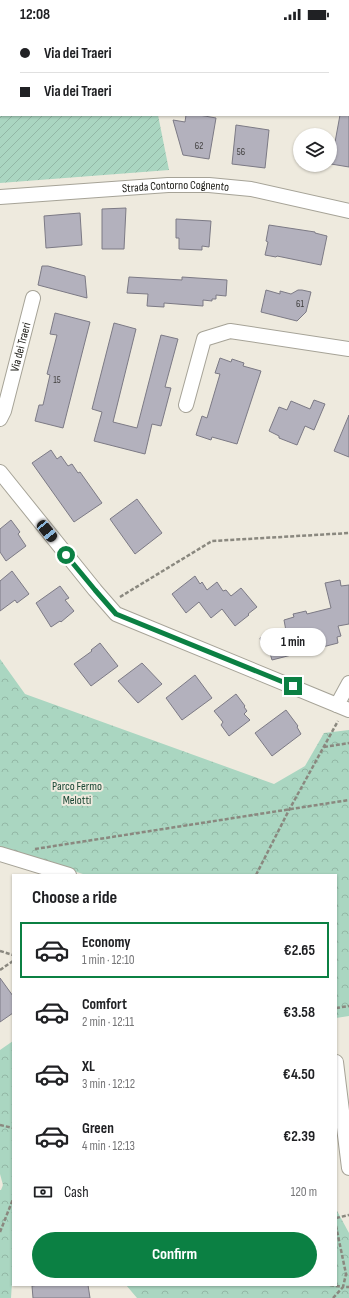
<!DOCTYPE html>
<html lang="en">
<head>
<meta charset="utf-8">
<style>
  body { margin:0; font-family:"Sofia Sans Condensed",sans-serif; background:#f6f6f6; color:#202124; height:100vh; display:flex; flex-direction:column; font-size:15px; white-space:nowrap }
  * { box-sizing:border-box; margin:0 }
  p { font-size:13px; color:#757577 }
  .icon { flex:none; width:22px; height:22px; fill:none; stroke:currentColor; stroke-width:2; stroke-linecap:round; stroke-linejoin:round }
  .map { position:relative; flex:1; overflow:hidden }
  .details { position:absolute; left:12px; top:846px; width:325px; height:412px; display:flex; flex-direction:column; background:#fff; border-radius:0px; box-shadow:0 1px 3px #0004 }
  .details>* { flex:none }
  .banner { position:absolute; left:0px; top:0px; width:349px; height:88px; box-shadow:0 1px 3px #0004; display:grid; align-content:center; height:88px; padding:0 20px; background:#fff }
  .tools { position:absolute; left:293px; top:100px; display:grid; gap:8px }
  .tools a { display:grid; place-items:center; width:44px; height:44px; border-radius:50%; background:#fff; box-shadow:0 1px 3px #0004; font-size:20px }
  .end { position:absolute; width:18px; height:18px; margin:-9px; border:5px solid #0b8043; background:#fff; box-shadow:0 0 0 2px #fff }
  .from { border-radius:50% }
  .bubble { position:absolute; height:28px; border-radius:14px; background:#fff; box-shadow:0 1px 3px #0004; font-size:13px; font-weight:700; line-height:28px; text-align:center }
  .car { position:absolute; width:12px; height:24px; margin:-12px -6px; border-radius:5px; box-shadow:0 0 3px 1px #0007; background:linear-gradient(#222 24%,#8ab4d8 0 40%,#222 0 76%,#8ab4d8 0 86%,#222 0) }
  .banner b { display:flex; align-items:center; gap:14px; height:38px; font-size:15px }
  .banner b+b { border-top:1px solid #e0e0e0 }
  .banner i { width:10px; height:10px; background:#202124 }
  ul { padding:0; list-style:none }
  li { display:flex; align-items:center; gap:12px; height:56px; margin:0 8px 6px; padding:0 12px; border:2px solid transparent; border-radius:0px }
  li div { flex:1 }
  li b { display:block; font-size:15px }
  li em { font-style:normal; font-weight:700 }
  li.on { border-color:#0b8043 }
  li>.icon { width:36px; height:36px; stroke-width:1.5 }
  h2 { padding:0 20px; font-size:18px; line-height:48px }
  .pay { display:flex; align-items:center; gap:10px; height:44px; padding:0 20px; font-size:15px }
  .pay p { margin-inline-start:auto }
  .button { display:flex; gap:8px; margin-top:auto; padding:8px 20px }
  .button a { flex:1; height:46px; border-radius:24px; background:#0b8043; color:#fff; font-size:16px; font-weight:700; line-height:46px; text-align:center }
  .status { display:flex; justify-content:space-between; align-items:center; height:28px; padding:0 20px; background:#fff; direction:ltr }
  .status svg { height:11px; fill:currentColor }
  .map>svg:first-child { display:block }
  .park { fill:url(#park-crowns) }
  .garden { fill:url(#garden-furrows) }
  .building { fill:#b3b1bd; stroke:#7c7a85 }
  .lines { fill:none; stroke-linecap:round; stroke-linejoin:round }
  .minor-casing { stroke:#a6a397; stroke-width:16 }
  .path { stroke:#8a887f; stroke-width:2.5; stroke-dasharray:4 2; stroke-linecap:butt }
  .minor { stroke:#fff; stroke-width:14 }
  .route { stroke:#0b8043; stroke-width:5 }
  .labels { text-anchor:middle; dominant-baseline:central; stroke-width:4; stroke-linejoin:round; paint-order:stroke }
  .number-label { font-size:10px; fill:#403f3e }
  .street-label { font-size:12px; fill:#1a1914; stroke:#eeeade }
  .park-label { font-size:12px; fill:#194633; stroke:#eeeade }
</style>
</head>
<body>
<div class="status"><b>12:08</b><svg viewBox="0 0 49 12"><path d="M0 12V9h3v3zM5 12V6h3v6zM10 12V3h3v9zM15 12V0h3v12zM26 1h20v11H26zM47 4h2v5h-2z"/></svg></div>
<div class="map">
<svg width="349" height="1270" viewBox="0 0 349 1270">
  <defs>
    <pattern id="park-crowns" width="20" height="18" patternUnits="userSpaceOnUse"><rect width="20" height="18" fill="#aad6c1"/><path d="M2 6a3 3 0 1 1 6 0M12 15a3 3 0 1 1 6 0" fill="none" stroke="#92b7a5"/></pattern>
    <pattern id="garden-furrows" width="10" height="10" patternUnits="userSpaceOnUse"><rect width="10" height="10" fill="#aad6c1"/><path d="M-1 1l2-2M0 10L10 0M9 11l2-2" fill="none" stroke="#92b7a5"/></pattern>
  </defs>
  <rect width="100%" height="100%" fill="#eeeade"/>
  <path class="park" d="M0,631L25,666L274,756L305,738L324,705L349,702V988L336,990V847H86L0,819Z
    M13,1013V1254L12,1255L11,1270H0V1162H1L3,1157L0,1146V1022Z
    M336,1181L349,1205V1270H137L126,1257H336Z"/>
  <path class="garden" d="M0,0H141V1H1V87H158L169,142L0,155Z"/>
  <path class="building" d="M348,74H349V139L331,136L340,87H348Z
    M186,87H199L216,90L209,131L183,127L173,92L185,94Z
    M236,97L269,102L265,140L232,136Z
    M126,180L124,221H102V181Z
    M80,185L82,217L46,220L44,188Z
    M176,191L211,193L209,219L202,218V222L179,221V210H176Z
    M269,197L315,204V205L327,208L321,237L277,228L276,229L265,227L268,214L266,213Z
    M42,238H48L85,248L87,270L38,257Z
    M129,249L182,252V249L227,252L226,268L216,267V271H212V273L203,272V278L164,275V279L147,278L148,266L127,265Z
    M266,262L280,266V263L291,266L298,262H302L311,264L306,284L297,293L261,284Z
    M55,285L90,294L63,400L35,393L39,377H43L50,347L47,346L57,307L50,306Z
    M114,295L136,301L113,394L137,400L161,307L178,311L165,359L171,360L161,398L152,396L145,426L94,413L102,384L92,381Z
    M220,330L231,334L232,331L244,335L243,338L261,343L237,416L212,409L211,412L196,407L202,388L207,390L220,346L215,345Z
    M314,372L325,376L314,402L305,398L297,417L279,410V408L269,403L279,379L287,382L291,373L310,381Z
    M349,387V429L334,423Z
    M51,422L57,431L61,428L68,438L72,436L78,445L80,444L102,475L74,494L32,435Z
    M137,471L162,505L135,526L110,491Z
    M11,492L20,504L18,506L26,518L6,533L0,524V501Z
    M12,543L29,566L17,575L15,572L0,583V553Z
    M195,548L200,556L202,554L207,562L217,554L223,563L226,562L231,568L241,560L257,579L248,586L249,587L235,598L222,581L211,590L199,574L186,585L172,566Z
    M340,552L341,558L349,557V596L338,598L341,608L337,609L338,615L272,632L269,622H263L260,610L286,603L284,592L294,589L293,586L306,583L307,586L331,580L325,555Z
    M60,558L69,570L65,572L74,583L61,594L60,593L51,599L36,575Z
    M100,615L118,638L91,658L74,636L92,623L91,622Z
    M142,635L162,656L138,675L118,653Z
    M195,647L212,670L182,692L166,670Z
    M236,666L245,678L244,679L247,683L244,686L250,692L229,708L221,697L223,694L214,683Z
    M286,682L298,698L297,699L301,706L272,728L255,705Z
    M0,950L13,968V985L0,994Z
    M39,1257H88L90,1270H33L32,1258Z"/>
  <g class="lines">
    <g class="minor-casing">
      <g id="minor">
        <path d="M258,1V0"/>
        <path id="s1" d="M0,169L168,157H209L251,161L349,183"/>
        <path d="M186,377L204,311L230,303L349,321"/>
        <path id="s2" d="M0,391L4,383L33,270"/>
        <path d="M0,444L95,562L116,586L349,682"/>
        <path d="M337,677L349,655"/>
        <path d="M0,826L69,847"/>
        <path d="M336,1034L349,1140"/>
      </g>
    </g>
    <path class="path" d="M120,569L212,513L349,505
      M324,719L349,715
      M35,821L349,772
      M256,847L289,782L338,693
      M0,923L13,927
      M0,942L13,933
      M336,980L349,978
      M0,1097L13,1100
      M336,1190L349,1187
      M0,1204L13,1171
      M330,1257L343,1259L346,1246L336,1198
      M333,1270L343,1259H349"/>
    <use href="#minor" class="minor"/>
  </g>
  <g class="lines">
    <path class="route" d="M66,527L95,562L116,586L293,658"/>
  </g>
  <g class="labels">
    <g class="number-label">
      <text x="199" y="118">62</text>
      <text x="241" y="124">56</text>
      <text x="300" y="276">61</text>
      <text x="57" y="352">15</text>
    </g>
    <g class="street-label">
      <text stroke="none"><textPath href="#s1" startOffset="176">Strada Contorno Cognento</textPath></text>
      <text stroke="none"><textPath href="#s2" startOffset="75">Via dei Traeri</textPath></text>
    </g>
    <g class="park-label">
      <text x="77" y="758">Parco Fermo<tspan x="77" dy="14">Melotti</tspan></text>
    </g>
  </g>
</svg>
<div class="tools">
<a><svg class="icon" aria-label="layers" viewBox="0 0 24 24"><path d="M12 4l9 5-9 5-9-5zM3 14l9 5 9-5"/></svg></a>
</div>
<i class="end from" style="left:66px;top:527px"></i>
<i class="end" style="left:293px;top:658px"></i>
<div class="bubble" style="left:260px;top:600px;width:66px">1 min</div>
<i class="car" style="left:47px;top:503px;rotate:141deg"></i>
<div class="banner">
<b><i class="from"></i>Via dei Traeri</b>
<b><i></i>Via dei Traeri</b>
</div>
<section class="details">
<h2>Choose a ride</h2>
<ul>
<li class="on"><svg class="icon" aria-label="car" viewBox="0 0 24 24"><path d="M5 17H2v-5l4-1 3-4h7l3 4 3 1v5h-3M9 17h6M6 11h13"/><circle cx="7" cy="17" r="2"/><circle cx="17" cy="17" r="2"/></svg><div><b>Economy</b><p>1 min · 12:10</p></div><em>€2.65</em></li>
<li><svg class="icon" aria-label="car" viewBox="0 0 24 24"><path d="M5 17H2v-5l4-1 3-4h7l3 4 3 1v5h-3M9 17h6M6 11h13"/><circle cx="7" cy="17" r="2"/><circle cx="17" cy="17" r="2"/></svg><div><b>Comfort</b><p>2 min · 12:11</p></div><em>€3.58</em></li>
<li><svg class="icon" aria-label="car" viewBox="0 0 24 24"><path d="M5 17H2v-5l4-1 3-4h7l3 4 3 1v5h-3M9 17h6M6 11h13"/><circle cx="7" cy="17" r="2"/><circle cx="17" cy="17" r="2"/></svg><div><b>XL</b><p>3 min · 12:12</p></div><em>€4.50</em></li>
<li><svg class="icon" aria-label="car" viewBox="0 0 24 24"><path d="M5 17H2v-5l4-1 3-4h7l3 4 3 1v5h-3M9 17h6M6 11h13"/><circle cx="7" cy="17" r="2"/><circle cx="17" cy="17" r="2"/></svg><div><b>Green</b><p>4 min · 12:13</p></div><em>€2.39</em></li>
</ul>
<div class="pay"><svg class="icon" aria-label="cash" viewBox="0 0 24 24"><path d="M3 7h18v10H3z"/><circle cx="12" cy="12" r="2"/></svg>Cash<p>120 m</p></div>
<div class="button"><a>Confirm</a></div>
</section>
</div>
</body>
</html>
